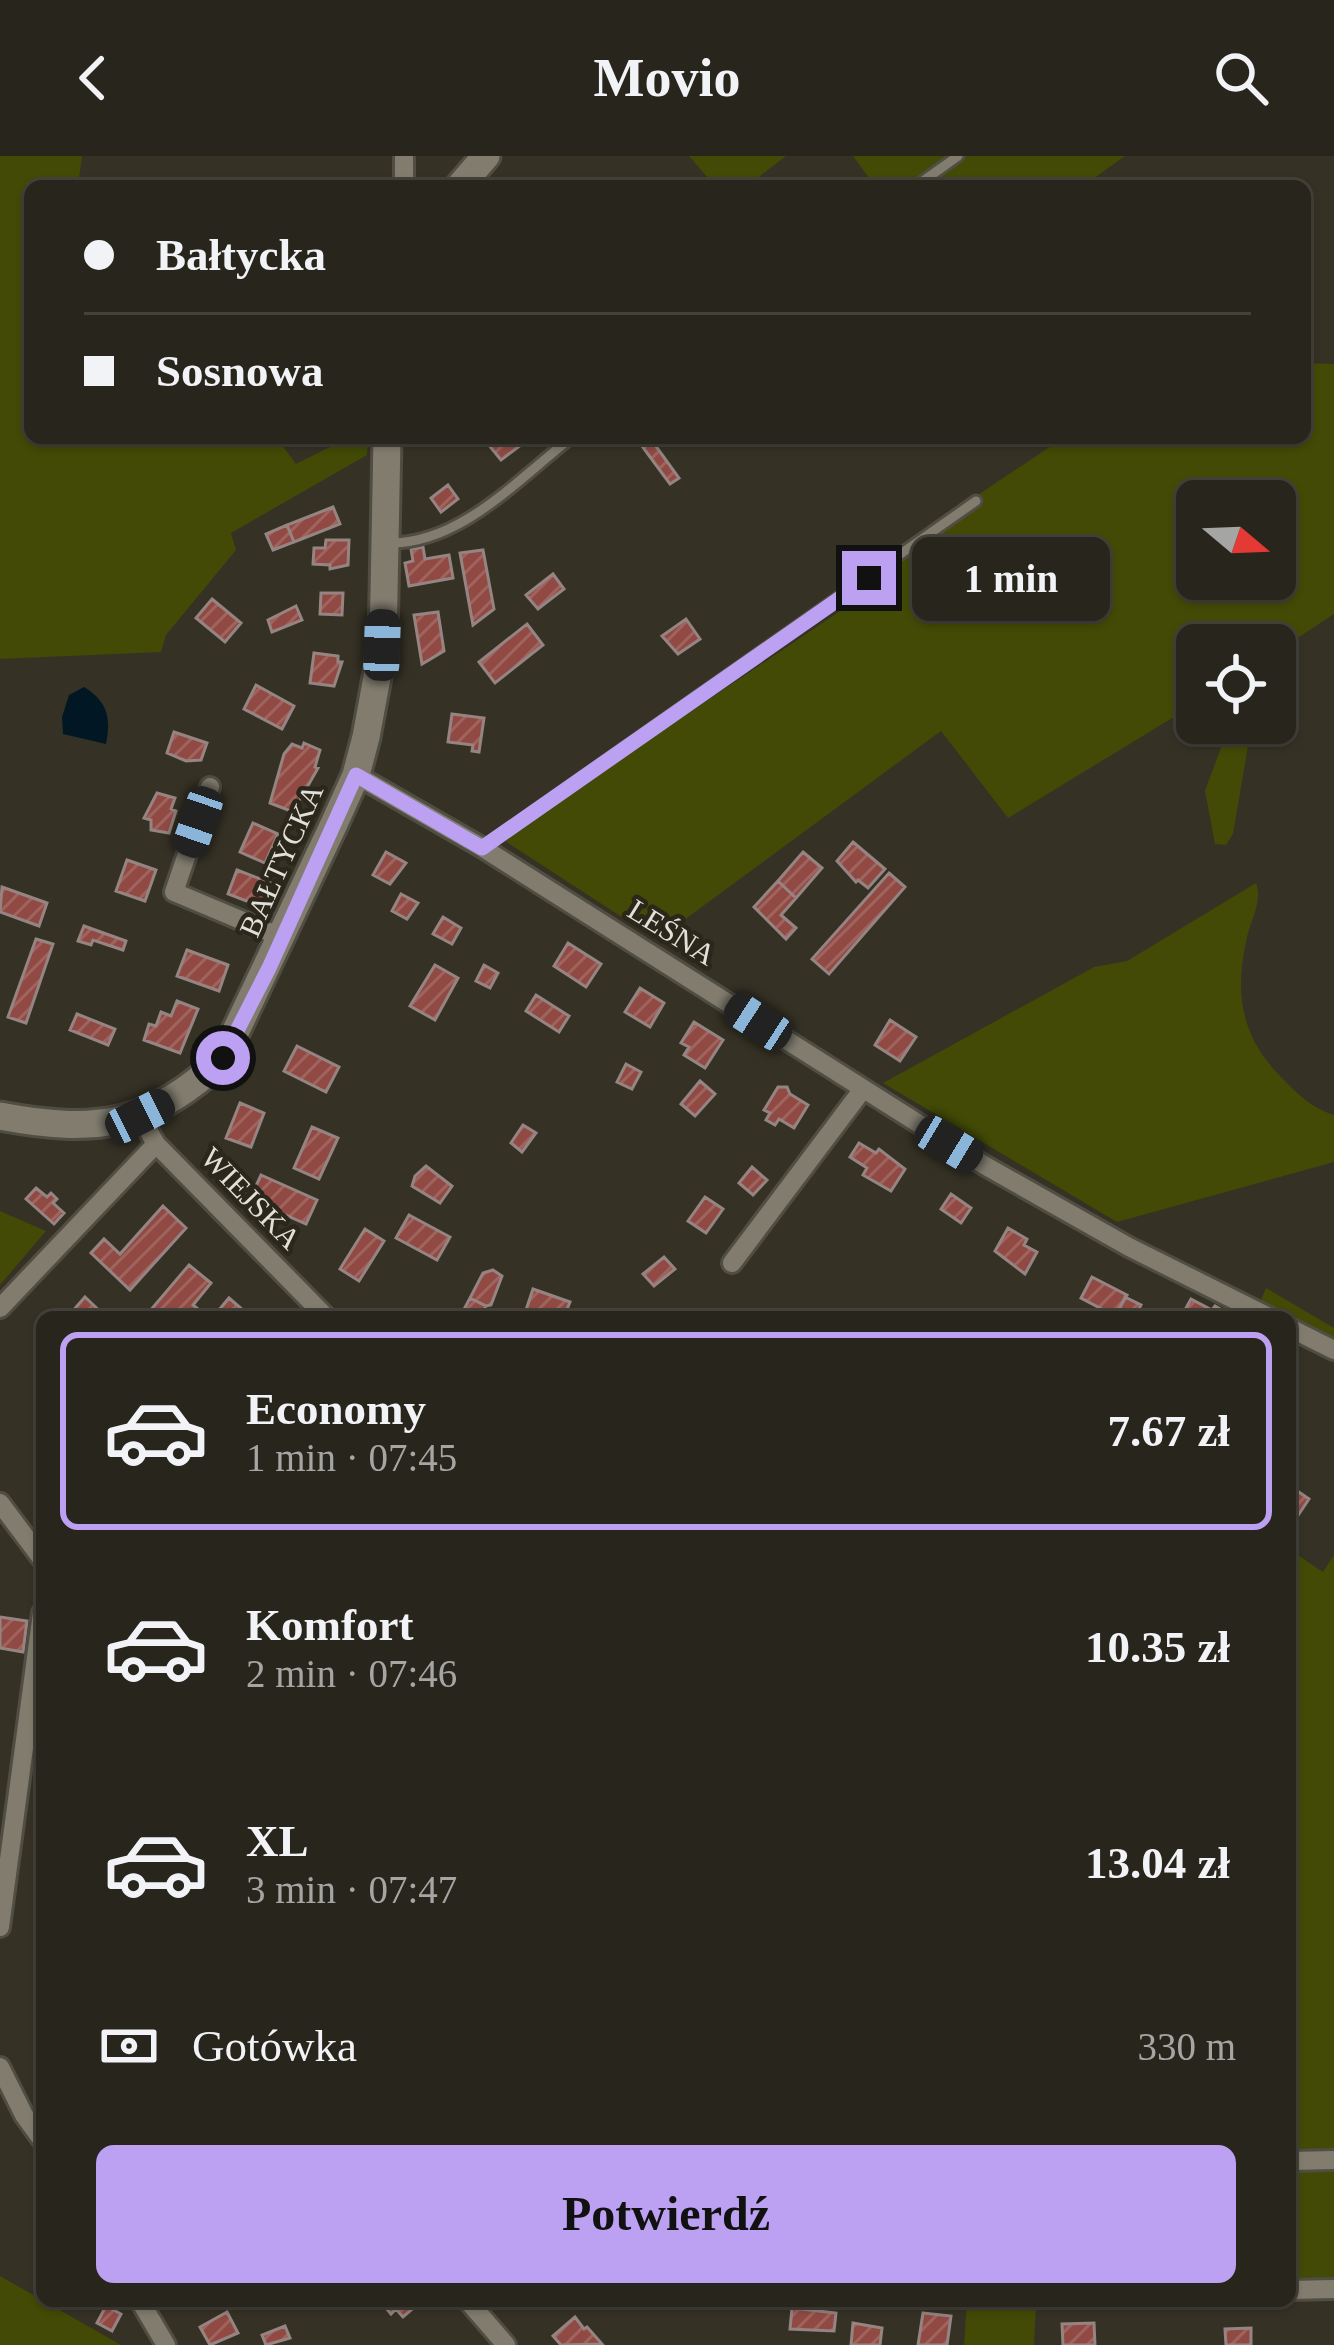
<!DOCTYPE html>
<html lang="pl">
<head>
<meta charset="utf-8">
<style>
  body { margin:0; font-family:Georgia,serif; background:#302d25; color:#f1f3f6; height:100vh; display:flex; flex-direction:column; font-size:45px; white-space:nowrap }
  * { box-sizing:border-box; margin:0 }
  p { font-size:39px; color:#a5a5a3 }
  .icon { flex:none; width:66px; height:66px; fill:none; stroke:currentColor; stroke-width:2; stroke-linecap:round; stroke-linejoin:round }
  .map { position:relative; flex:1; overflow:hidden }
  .sheet { position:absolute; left:36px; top:1155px; width:1260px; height:996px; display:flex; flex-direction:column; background:#28251c; border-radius:18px; box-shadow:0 3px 9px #0004,0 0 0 3px #44423b }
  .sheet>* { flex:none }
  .banner { position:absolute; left:24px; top:24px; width:1287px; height:264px; border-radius:18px; box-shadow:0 3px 9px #0004,0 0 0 3px #44423b; display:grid; align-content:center; height:264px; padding:0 60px; background:#28251c }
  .needle { width:78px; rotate:109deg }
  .controls { position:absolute; left:1176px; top:324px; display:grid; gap:24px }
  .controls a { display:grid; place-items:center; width:120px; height:120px; border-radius:18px; background:#28251c; box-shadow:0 3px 9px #0004,0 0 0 3px #44423b; font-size:60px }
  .end { position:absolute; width:54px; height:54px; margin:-27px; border:15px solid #bca0f2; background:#111; box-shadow:0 0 0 6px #111 }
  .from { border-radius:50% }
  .bubble { position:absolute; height:84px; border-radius:18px; background:#28251c; box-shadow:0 3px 9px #0004,0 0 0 3px #44423b; font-size:39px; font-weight:600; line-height:84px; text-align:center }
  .car { position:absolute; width:36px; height:72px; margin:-36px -18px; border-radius:15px; box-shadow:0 0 9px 3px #0007; background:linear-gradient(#222 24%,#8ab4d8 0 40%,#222 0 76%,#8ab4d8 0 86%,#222 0) }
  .banner b { display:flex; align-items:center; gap:42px; height:114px; font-size:45px }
  .banner b+b { border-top:3px solid #44423b }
  .banner i { width:30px; height:30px; background:#f1f3f6 }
  ul { padding:21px 0 0; list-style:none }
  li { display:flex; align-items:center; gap:36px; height:198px; margin:0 24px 18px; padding:0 36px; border:6px solid transparent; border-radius:18px }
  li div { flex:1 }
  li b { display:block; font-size:45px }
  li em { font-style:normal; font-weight:600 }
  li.active { border-color:#bca0f2 }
  li>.icon { width:108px; height:108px; stroke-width:1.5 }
  .pay { display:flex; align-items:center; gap:30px; height:132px; padding:0 60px; font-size:45px }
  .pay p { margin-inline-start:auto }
  .primary-button { display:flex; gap:24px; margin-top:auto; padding:24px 60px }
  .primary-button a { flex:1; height:138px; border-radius:18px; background:#bca0f2; color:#111; font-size:48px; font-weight:600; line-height:138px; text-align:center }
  header { display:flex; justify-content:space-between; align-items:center; height:156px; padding:0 60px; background:#28251c; font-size:54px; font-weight:600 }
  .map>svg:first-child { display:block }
  .green { fill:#424a06; fill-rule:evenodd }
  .water { fill:#011824 }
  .building { fill:url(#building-hatch); stroke:#958482; stroke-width:3 }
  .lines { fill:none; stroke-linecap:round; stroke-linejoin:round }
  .lane-casing { stroke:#504d43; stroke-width:15 }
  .street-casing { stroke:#504d43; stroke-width:24 }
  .secondary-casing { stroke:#504d43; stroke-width:33 }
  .lane { stroke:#817c6e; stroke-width:9 }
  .street { stroke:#817c6e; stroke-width:18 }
  .secondary { stroke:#817c6e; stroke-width:27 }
  .route { stroke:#bca0f2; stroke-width:15 }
  .labels { text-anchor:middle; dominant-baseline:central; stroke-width:9; stroke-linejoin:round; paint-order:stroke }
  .street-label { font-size:30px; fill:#e3e0d9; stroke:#2b271b }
</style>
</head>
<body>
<header><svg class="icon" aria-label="back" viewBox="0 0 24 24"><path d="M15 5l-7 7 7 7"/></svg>Movio<svg class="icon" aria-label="search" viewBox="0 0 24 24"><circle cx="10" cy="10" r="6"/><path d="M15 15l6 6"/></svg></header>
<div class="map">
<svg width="1334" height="2189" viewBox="0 0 1334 2189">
  <defs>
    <pattern id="building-hatch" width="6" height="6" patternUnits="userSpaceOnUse" patternTransform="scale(3)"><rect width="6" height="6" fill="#914a43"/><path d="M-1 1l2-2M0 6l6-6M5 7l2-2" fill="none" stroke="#a0645e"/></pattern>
  </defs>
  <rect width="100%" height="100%" fill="#353125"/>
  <path class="green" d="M0,0H82L78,30H30V282H277L296,308L348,282H368L367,299L231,377L236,394L166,479L161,496L0,503Z
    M689,0H786L747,30H715Z
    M853,0H1125L1083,30H875Z
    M1305,207L1334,208V458L1275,497V489H1197V547L1008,662L941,575L657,784L502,683L895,418L882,403L1063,282H1305ZM1197,345H1275V423H1197Z
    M1225,567H1252L1233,678L1226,689L1215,688L1205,635L1224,583Z
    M1256,727C1263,745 1251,763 1247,781C1234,838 1241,880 1281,921C1299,939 1310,951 1334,959V1006L1117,1066L883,927L1094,811L1127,805Z
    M0,1055L46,1075L0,1129Z
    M1266,1132L1334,1172V1185L1260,1146Z
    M1290,1394L1323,1416L1334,1399V2122L1290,2123Z
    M0,2120L121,2189H0Z
    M967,2145L1036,2148L1034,2189H964Z"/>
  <path class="water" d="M84,531C108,546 111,562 106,588L63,578L62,561L69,539Z"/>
  <path class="building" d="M483,282H515L521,289L501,304Z
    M636,282H650L679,322L670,328Z
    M448,329L458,343L441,356L431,342Z
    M333,351L340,368L294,386L287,369Z
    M287,369L294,386L273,394L266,378Z
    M326,384H349L348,409L330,413V409L313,408L314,392H325Z
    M423,391L425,403L449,399L453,422L409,430L405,407L413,405L411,393Z
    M483,394L494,453L473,469L460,397Z
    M553,418L564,433L538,453L526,439Z
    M321,437H343L342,459L320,458Z
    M212,443L241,467L225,486L196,462Z
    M296,450L302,464L272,476L268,464Z
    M438,456L444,495L422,508L414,459Z
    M686,463L700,483L678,498L662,480Z
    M527,468L543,489L495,527L479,506Z
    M314,497L338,500V506H342L334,530L310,527Z
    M256,529L294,550L282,573L244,553Z
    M452,558L484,562L479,596L472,595L473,589L448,586Z
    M174,576L207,587L201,604L186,605L167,597Z
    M304,587L320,594L315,611L318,612L293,656L270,647L284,598L292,588L302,592Z
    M157,637L175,642L171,653L176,655L169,677L151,674V664L144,662Z
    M253,667L278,678L265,707L240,696Z
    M853,686L885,713L868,732L858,724L856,726L837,705Z
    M386,696L406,707L390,728L373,719Z
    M803,696L822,712L796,742L778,725Z
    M127,704L156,714L145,745L116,735Z
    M237,714L271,727L262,751L228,738Z
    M889,717L905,731L829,818L812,803Z
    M778,725L796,742L781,759L796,772L786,783L754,751Z
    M2,731L47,747L39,770L0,756Z
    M401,738L418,747L407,763L392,755Z
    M443,761L461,772L452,788L433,778Z
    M84,770L126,785L123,794L93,784L91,789L78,785Z
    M36,783L53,788L26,867L8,861Z
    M568,787L601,808L586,831L554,810Z
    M187,794L228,809L219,835L177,820Z
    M435,809L458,822L435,864L410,850Z
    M484,809L498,817L490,832L476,825Z
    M640,832L664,847L650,871L625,856Z
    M536,839L569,860L559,876L526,855Z
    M177,845L198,853L180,897L144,884L149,868L156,870L161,856L171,860Z
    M77,858L115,873L108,889L70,874Z
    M890,864L916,881L900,905L875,889Z
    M694,866L723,884L705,912L684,899L689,891L681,887Z
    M297,890L339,911L326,936L284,915Z
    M626,908L641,916L632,933L617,926Z
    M700,925L715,938L695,960L681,948Z
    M778,931H787L790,938L808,949L794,972L779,963L775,969L766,964L770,957L764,954Z
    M240,947L264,957L251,991L226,982Z
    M523,969L536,977L522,996L511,987Z
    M312,971L338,982L319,1023L294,1012Z
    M859,987L876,997L879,993L905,1013L891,1035L863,1019L867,1012L850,1001Z
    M426,1010L452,1030L440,1047L412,1030L415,1020Z
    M752,1011L767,1024L753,1039L739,1027Z
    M261,1019L317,1044L306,1068L250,1043Z
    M36,1032L47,1041L51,1037L57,1043L53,1047L64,1057L54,1068L26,1043Z
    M951,1038L971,1052L961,1067L941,1053Z
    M705,1041L723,1053L706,1077L688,1065Z
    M163,1050L186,1072L130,1134L91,1097L104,1083L120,1098Z
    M409,1059L450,1081L437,1104L396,1082Z
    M1008,1072L1027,1083L1024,1089L1037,1096L1025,1118L995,1095Z
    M365,1073L384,1085L359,1125L340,1113Z
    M664,1101L675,1113L654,1130L643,1118Z
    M189,1109L211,1127L193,1149L208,1161H155L149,1156Z
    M493,1114L502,1120L491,1149L486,1150L470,1142L483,1117Z
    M1092,1121L1127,1139L1115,1160L1081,1142Z
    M533,1133L570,1146L564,1161L525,1157Z
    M85,1141L106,1161H76L71,1157Z
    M1125,1141L1141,1149L1135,1161L1117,1158Z
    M229,1142L251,1161H213Z
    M470,1142L486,1150L480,1161H460Z
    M1191,1143L1212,1154L1215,1150L1224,1155L1221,1161H1181Z
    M1290,1330L1309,1343L1297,1361L1290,1356Z
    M0,1461L27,1465L23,1496L0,1492Z
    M380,2145H414L417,2149L403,2161L396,2153L391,2158Z
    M106,2150L121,2158L112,2175L97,2167Z
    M792,2152L836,2157L834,2175L790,2173Z
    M227,2156L238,2177L210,2189L200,2171Z
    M923,2157L951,2160L947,2189H918Z
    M575,2161L584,2173L587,2171L602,2188L561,2189L553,2180Z
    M853,2167L882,2172L880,2189H851Z
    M1094,2167L1095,2189H1063L1062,2168Z
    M285,2170L290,2182L266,2189L262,2179Z
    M1251,2172V2189H1226L1225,2173Z"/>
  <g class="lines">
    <g class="lane-casing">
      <path id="lane" d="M916,30L958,0
        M392,387C462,386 518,323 571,282
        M485,690L976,345"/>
    </g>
    <g class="street-casing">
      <path id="street" d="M404,30V0
        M356,619L483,692L984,1009L1129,1091L1269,1161
        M210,631L174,736L283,782
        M140,960L156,988L326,1161
        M732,1107L863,933
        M0,1152L156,988
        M1290,1172L1334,1194
        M0,1347L42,1403
        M0,1771L42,1457
        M0,1911L24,1959L42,1984
        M1290,2005L1334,2004
        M1290,2134L1334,2133
        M140,2145L166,2189
        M468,2145L506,2189"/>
    </g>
    <g class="secondary-casing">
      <path id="secondary" d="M460,30L486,0
        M0,960C94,978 153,971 223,902L334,668L356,619L366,581L383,489L387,282"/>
    </g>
    <use href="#lane" class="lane"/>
    <use href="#street" class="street"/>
    <use href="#secondary" class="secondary"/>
  </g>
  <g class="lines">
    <path class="route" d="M223,902L269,812L356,619L482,692L869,422"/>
  </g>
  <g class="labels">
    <g class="street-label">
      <text transform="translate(281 704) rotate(-66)">BAŁTYCKA</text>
      <text transform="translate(672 776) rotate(32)">LEŚNA</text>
      <text transform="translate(251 1042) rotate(46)">WIEJSKA</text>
    </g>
  </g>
</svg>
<div class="controls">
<a><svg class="needle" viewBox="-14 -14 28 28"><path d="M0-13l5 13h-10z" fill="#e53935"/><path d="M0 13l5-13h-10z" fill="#a5a5a3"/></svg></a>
<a><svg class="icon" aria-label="locate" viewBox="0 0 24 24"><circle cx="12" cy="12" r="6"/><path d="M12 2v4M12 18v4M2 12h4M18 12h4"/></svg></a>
</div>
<i class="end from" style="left:223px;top:902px"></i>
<i class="end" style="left:869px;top:422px"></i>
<div class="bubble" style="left:912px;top:381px;width:198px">1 min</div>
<i class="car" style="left:382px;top:489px;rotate:2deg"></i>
<i class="car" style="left:198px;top:666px;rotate:199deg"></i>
<i class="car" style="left:758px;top:866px;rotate:303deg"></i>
<i class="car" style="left:140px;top:960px;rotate:63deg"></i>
<i class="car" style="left:949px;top:988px;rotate:121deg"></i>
<div class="banner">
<b><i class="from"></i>Bałtycka</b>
<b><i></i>Sosnowa</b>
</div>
<section class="sheet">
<ul>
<li class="active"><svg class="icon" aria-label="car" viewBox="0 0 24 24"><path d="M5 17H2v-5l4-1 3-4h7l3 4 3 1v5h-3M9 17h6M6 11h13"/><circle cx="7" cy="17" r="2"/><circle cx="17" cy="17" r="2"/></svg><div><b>Economy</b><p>1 min · 07:45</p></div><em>7.67 zł</em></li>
<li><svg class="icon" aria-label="car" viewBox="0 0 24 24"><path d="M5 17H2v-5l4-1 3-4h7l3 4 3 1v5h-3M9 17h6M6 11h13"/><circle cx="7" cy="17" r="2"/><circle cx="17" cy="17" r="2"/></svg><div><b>Komfort</b><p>2 min · 07:46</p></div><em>10.35 zł</em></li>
<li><svg class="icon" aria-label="car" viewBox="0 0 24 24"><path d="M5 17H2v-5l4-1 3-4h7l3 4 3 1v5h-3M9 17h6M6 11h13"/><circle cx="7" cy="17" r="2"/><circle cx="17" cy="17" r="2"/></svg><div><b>XL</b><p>3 min · 07:47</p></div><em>13.04 zł</em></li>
</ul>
<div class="pay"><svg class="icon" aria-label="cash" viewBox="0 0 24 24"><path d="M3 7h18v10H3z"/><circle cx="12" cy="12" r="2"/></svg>Gotówka<p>330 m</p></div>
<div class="primary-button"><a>Potwierdź</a></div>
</section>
</div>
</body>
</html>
